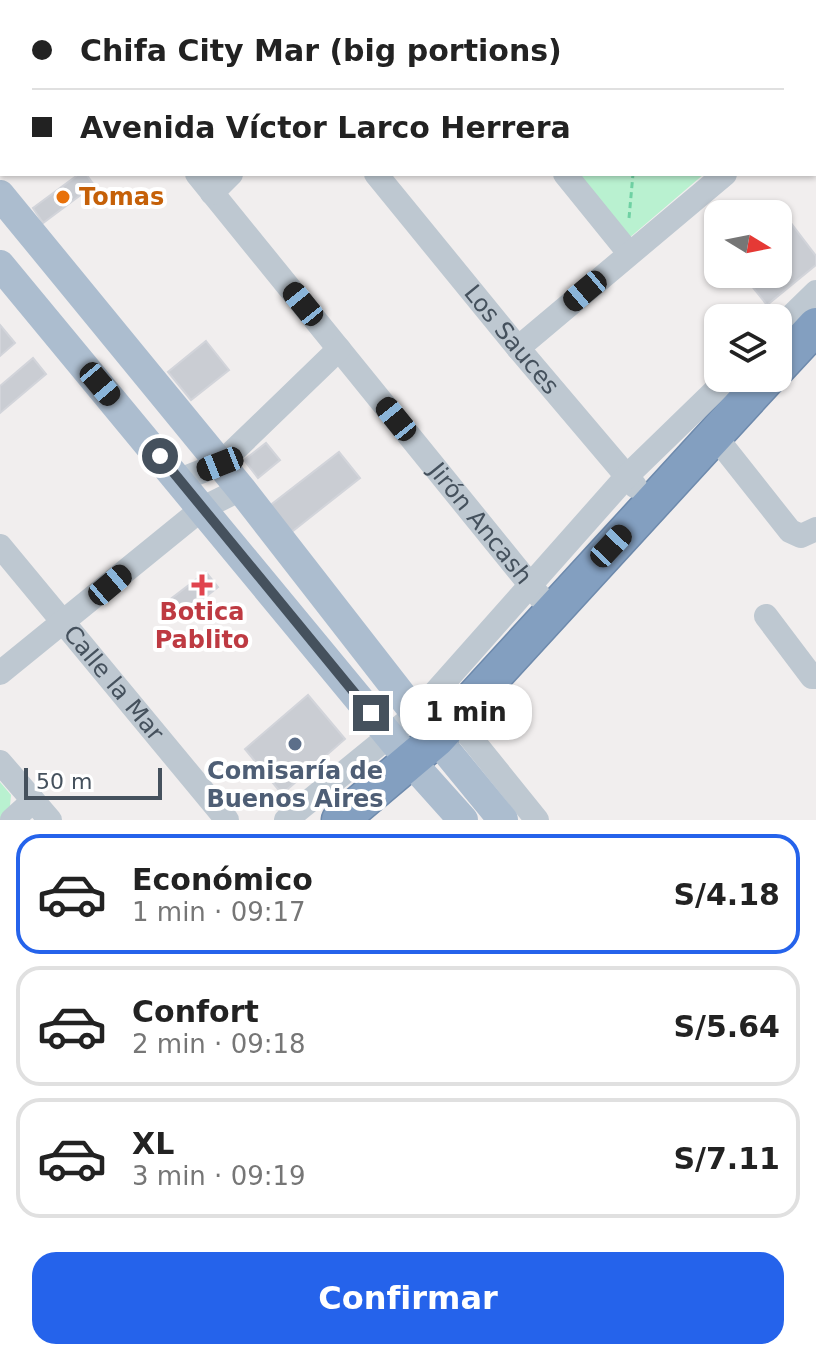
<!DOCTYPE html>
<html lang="es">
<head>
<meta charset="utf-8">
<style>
  body { margin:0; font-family:"DejaVu Sans",sans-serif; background:#f2f2f2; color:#222; height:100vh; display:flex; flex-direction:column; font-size:30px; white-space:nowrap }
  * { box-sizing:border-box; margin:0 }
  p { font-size:26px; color:#767676 }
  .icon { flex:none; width:44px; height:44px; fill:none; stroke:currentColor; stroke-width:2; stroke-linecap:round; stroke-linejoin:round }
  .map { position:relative; height:820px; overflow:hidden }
  .sheet { display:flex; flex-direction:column; background:#fff; flex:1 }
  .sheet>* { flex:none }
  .top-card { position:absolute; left:0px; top:0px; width:816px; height:176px; box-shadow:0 2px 6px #0004; display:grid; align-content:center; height:176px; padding:0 32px; background:#fff }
  .needle { width:52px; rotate:100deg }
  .fabs { position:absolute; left:704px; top:200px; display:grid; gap:16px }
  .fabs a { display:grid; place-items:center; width:88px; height:88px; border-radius:16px; background:#fff; box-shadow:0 2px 6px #0004; font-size:40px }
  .scale { position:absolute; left:24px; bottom:20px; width:138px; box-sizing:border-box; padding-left:8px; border:4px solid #45515d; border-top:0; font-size:22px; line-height:28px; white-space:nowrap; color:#45515d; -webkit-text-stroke:6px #fff; paint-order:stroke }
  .end { position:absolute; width:36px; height:36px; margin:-18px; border:10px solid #45515d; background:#fff; box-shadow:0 0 0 4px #fff }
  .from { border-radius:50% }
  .bubble { position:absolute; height:56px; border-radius:24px; background:#fff; box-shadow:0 2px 6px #0004; font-size:26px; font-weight:600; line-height:56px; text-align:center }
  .car { position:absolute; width:24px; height:48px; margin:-24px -12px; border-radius:10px; box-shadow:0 0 6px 2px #0007; background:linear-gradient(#222 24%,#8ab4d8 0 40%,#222 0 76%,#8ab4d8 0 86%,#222 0) }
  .top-card b { display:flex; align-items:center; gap:28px; height:76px; font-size:30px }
  .top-card b+b { border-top:2px solid #e0e0e0 }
  .top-card i { width:20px; height:20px; background:#222 }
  ul { padding:14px 0 0; list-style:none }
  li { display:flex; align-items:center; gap:24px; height:120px; margin:0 16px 12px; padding:0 16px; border:4px solid #e0e0e0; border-radius:24px }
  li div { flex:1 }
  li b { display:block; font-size:30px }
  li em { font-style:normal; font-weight:600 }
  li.active { border-color:#2563eb }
  li>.icon { width:72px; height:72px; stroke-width:1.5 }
  .button { display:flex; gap:16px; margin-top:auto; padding:16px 32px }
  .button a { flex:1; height:92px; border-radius:24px; background:#2563eb; color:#fff; font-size:32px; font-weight:600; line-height:92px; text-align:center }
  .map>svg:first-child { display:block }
  .green { fill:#b9f1d0 }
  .building { fill:#cacdd3; stroke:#d2d4da; stroke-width:2 }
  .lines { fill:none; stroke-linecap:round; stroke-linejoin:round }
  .highway-casing { stroke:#6e8aac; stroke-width:39 }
  .path { stroke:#6fd1a3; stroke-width:3; stroke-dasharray:6 4; stroke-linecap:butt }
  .minor { stroke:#bec8d1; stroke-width:24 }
  .major { stroke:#acbdcf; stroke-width:30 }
  .highway { stroke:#839fc0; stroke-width:36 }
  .route { stroke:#45515d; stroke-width:10 }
  .food-dot { fill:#e8710a; stroke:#fff; stroke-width:3 }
  .health-dot { fill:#e0444e; stroke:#fff; stroke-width:3 }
  .service-dot { fill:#5c6f8a; stroke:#fff; stroke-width:3 }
  .labels { text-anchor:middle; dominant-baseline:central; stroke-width:8; stroke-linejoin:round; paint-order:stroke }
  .food-label { font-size:24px; font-weight:bold; fill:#c56008; stroke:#fff; text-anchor:start }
  .street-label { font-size:24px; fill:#45515d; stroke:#fff }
  .health-label { font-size:24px; font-weight:bold; fill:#be3a42; stroke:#fff }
  .service-label { font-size:24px; font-weight:bold; fill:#4e5e75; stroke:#fff }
</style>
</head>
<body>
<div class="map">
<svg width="816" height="820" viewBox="0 0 816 820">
  <rect width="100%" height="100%" fill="#f1eeee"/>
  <path class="green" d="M436,0H729L731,2H438Z
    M576,174H704L628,239Z
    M0,782L11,795L9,817L0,820Z"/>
  <path class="building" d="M79,174H86L94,185L43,223L33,208Z
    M791,223L816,256V265L767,305L742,274H778V233Z
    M0,325L15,343L0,356Z
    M206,341L229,370L191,400L168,372Z
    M33,358L46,374L0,413V386Z
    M266,443L280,460L258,478L244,460Z
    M339,452L360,478L289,534L268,507Z
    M206,572L218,587L180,617L168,601Z
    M308,695L345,739L282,794L245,749Z"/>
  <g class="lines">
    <g class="highway-casing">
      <path id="highway" d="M778,367L816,326
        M340,820L436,739L767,378"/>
    </g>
    <path class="path" d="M602,2L604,0
      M666,2V0
      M629,218L633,174"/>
    <g class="minor">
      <path d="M745,0L747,2"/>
      <path d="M20,2L22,0"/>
      <path d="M208,2L210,0"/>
      <path d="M410,2L412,0"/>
      <path d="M0,20L2,18"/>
      <path d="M814,73L816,75"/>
      <path d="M814,100L816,99"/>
      <path d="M0,160L2,159"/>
      <path id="s1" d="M197,174L540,597"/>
      <path id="s2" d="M376,174L518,348L635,486"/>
      <path d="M565,174L629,253"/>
      <path d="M212,193L231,174"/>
      <path d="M778,329L816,292"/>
      <path d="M518,348L725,174"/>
      <path d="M714,435L790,531L801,536L816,529"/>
      <path d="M180,480L220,464L339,349"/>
      <path id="s3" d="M0,546L227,820"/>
      <path d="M766,616L812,677H816"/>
      <path d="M0,673L203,508L241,489"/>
      <path d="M454,717L537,820"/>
      <path d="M0,762L50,820"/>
      <path d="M12,820L33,801"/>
      <path d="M286,820L416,714L627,476L728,378"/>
    </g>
    <path class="major" d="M0,195L241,489L416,714L503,820
      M0,265L411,762L463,820"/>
    <use href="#highway" class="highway"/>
  </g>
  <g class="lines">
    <path class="route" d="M160,456L371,713"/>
  </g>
  <circle class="food-dot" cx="63" cy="197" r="8"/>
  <path class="health-dot" d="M198 573h8v8h8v8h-8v8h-8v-8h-8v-8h8z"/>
  <circle class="service-dot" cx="295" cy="744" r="8"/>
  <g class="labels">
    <g class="food-label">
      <text x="79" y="197">Tomas</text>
    </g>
    <g class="street-label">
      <text stroke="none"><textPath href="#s2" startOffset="214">Los Sauces</textPath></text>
      <text stroke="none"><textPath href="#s1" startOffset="450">Jirón Ancash</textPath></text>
      <text stroke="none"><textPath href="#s3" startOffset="178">Calle la Mar</textPath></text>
    </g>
    <g class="health-label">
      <text x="202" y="612">Botica<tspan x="202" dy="28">Pablito</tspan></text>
    </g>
    <g class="service-label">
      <text x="295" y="771">Comisaría de<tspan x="295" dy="28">Buenos Aires</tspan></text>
    </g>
  </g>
</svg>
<div class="fabs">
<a><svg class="needle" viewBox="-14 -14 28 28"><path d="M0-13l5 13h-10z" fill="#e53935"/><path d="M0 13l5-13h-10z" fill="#767676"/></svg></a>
<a><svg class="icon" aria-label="layers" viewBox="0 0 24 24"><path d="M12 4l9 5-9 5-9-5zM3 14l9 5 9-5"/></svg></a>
</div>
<div class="scale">50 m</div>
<i class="end from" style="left:160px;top:456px"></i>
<i class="end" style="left:371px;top:713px"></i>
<div class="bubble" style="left:400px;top:684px;width:132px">1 min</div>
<i class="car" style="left:585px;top:291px;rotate:230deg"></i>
<i class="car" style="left:303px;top:304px;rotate:321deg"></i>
<i class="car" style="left:100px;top:384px;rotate:140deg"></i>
<i class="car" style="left:396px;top:419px;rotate:321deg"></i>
<i class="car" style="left:220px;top:464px;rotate:248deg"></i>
<i class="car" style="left:611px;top:546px;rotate:43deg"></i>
<i class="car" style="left:110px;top:585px;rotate:50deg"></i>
<div class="top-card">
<b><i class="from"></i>Chifa City Mar (big portions)</b>
<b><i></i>Avenida Víctor Larco Herrera</b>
</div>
</div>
<section class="sheet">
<ul>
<li class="active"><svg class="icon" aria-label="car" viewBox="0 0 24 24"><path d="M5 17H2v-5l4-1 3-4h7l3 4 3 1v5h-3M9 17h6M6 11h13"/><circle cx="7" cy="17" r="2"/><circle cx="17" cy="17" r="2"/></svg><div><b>Económico</b><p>1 min · 09:17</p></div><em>S/4.18</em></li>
<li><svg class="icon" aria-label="car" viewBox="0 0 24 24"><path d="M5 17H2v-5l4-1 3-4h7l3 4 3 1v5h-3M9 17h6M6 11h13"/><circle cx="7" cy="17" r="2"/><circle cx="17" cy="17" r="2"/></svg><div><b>Confort</b><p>2 min · 09:18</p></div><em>S/5.64</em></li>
<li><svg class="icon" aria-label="car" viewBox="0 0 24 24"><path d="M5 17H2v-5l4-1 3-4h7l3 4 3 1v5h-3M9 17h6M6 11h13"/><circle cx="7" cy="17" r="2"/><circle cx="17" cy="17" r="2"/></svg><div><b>XL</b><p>3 min · 09:19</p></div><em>S/7.11</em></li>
</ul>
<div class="button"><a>Confirmar</a></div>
</section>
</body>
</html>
